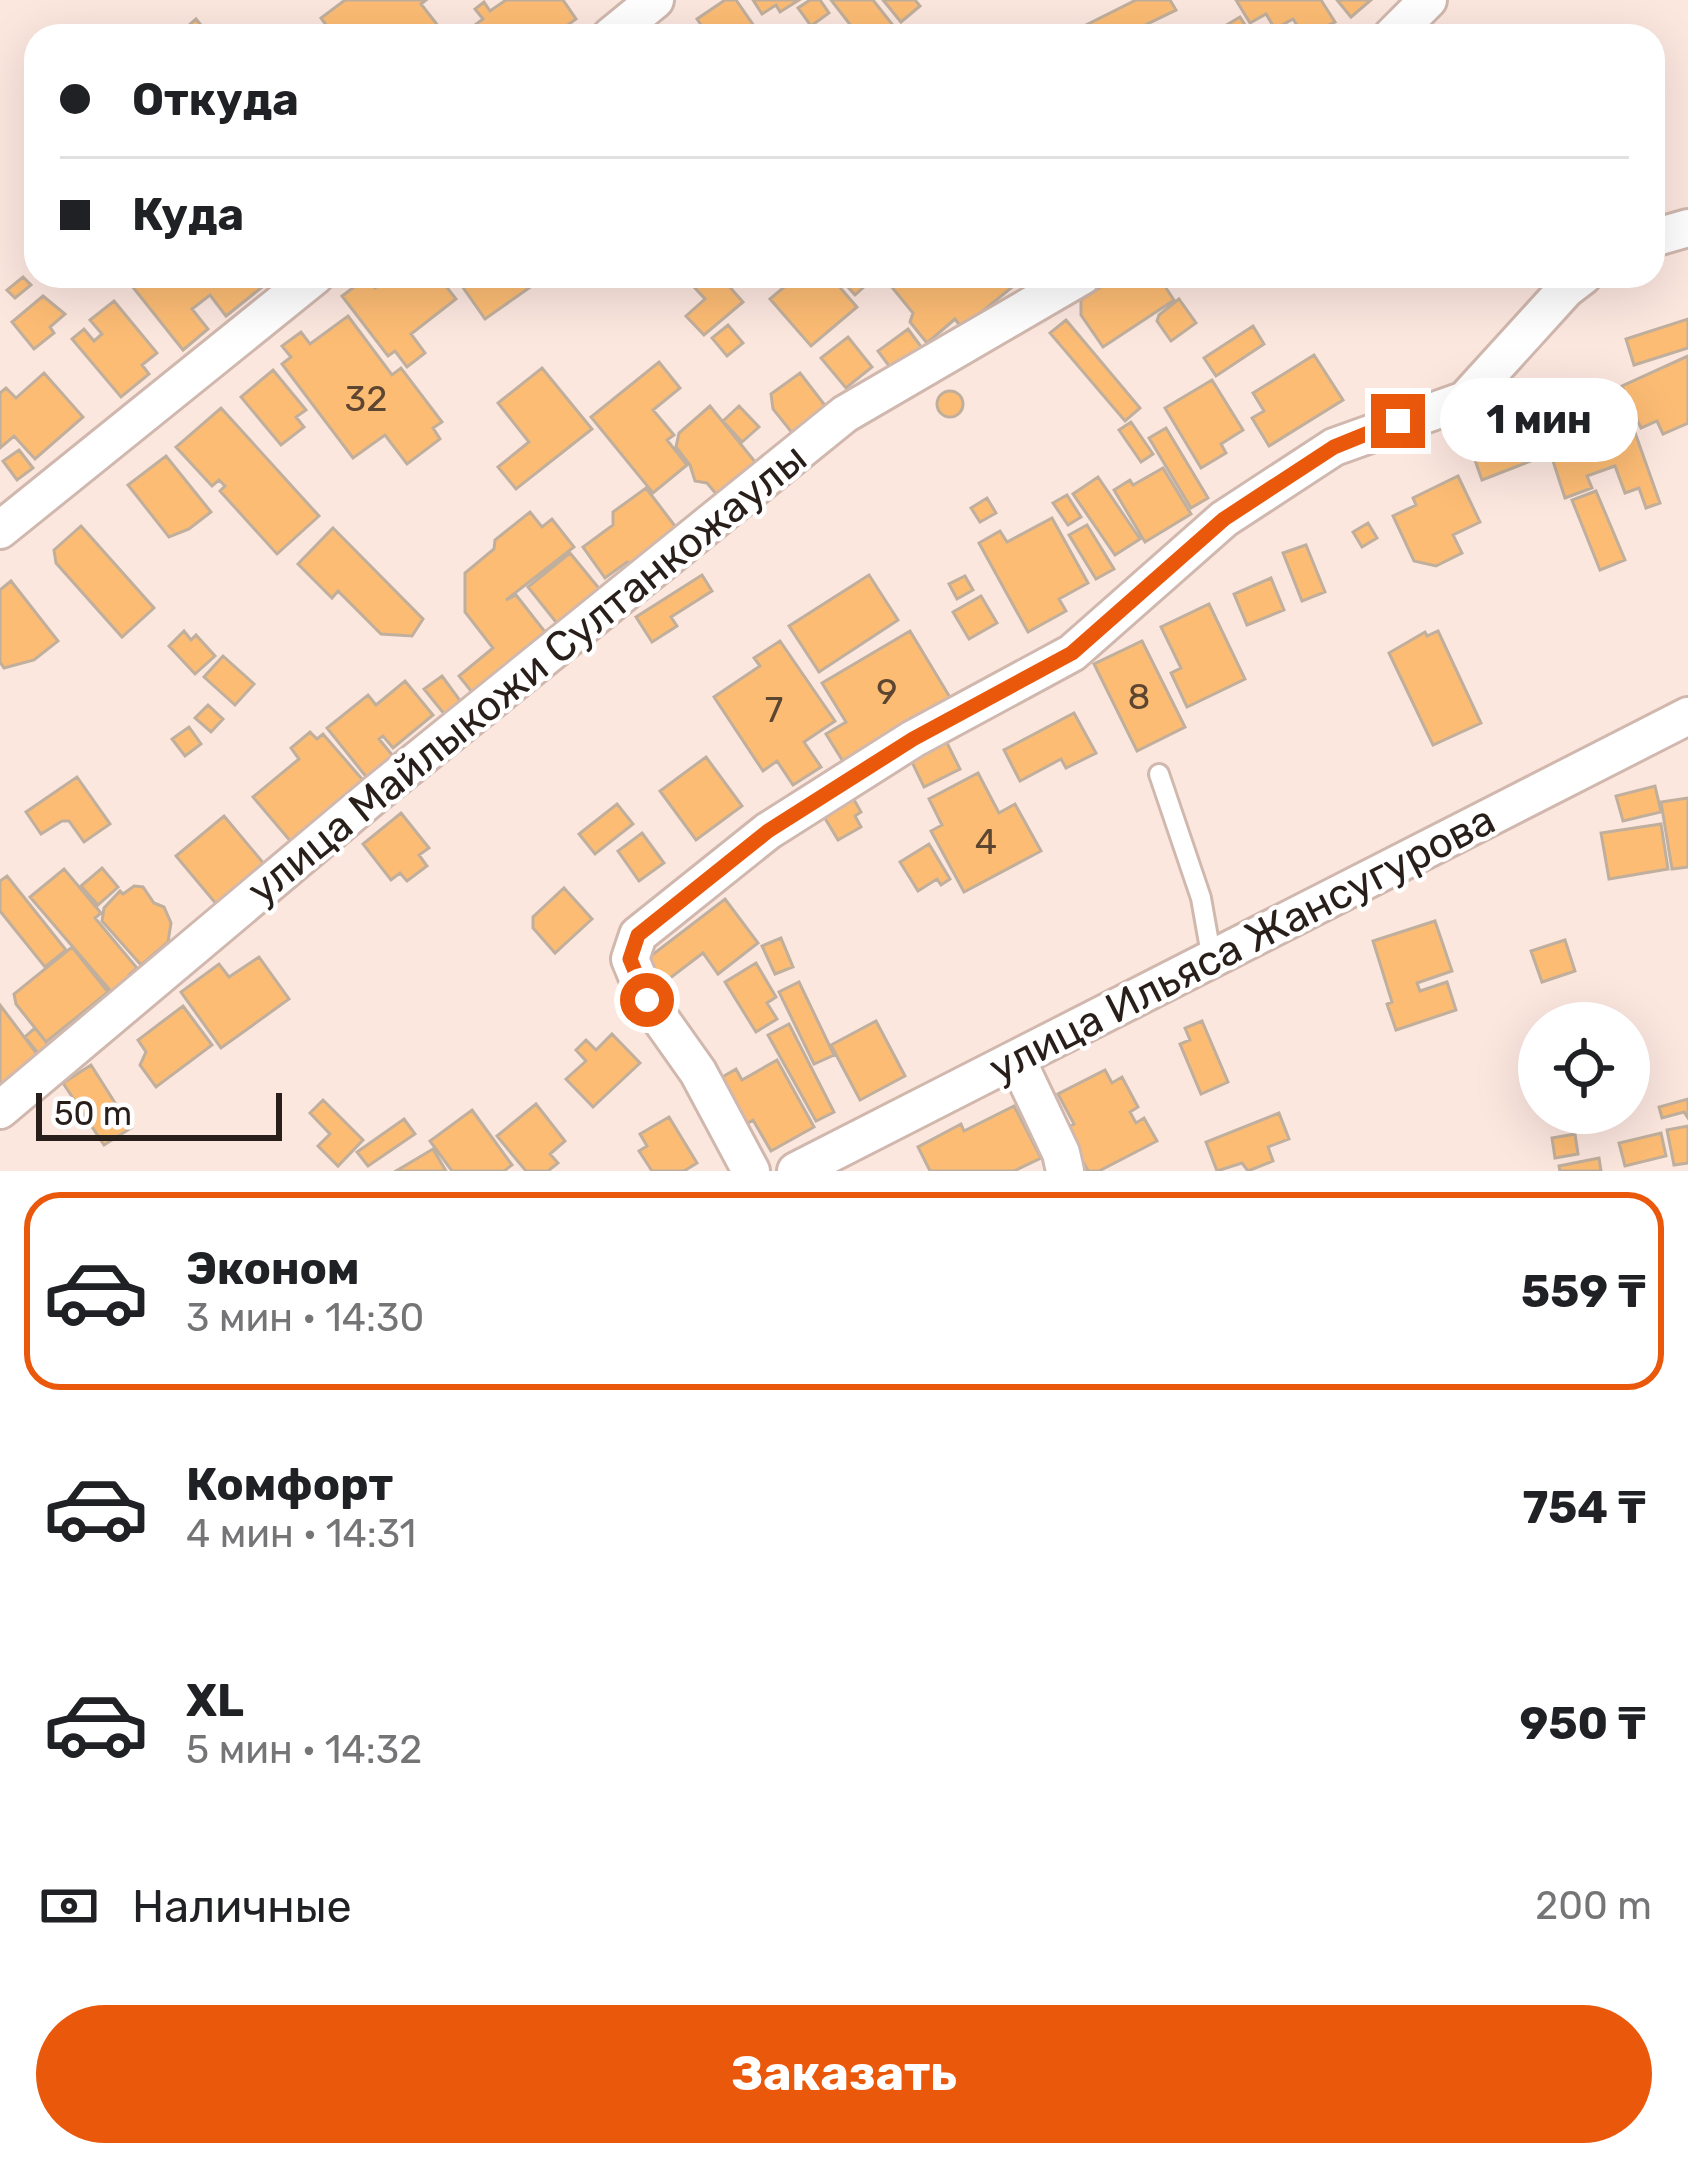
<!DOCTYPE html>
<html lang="ru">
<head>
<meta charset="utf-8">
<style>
  body { margin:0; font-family:Rubik,sans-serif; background:#f6f6f6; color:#202124; height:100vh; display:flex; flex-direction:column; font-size:45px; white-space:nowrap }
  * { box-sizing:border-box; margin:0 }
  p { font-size:39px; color:#757577 }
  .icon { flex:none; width:66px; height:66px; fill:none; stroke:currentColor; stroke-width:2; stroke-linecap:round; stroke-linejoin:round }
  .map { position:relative; height:1171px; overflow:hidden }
  .side { display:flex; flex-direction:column; background:#fff; flex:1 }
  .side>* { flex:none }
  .guide { position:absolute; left:24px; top:24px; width:1641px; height:264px; border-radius:36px; box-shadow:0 12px 48px #0002; display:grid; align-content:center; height:264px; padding:0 36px; background:#fff }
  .fabs { position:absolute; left:1518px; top:1002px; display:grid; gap:24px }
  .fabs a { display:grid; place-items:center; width:132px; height:132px; border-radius:50%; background:#fff; box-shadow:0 12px 48px #0002; font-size:60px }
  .scale { position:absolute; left:36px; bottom:30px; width:246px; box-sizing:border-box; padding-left:12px; border:6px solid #281f1b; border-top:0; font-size:33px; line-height:42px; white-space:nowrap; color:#281f1b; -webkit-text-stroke:9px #fff; paint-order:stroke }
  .end { position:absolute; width:54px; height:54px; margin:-27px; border:15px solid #ea580c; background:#fff; box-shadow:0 0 0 6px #fff }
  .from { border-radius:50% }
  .bubble { position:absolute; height:84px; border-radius:42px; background:#fff; box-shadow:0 12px 48px #0002; font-size:39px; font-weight:700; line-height:84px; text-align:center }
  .guide b { display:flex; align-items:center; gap:42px; height:114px; font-size:45px }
  .guide b+b { border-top:3px solid #e0e0e0 }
  .guide i { width:30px; height:30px; background:#202124 }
  ul { padding:21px 0 0; list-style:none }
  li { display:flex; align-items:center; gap:36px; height:198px; margin:0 24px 18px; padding:0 12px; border:6px solid transparent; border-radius:36px }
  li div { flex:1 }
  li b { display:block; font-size:45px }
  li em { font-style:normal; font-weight:700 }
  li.active { border-color:#ea580c }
  li>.icon { width:108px; height:108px; stroke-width:1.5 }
  .pay { display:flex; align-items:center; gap:30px; height:132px; padding:0 36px; font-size:45px }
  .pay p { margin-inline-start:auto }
  .button { display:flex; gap:24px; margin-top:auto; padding:24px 36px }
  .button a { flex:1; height:138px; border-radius:72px; background:#ea580c; color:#fff; font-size:48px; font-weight:700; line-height:138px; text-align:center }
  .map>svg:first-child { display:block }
  .building { fill:#fcbc74; stroke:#c1af9d; stroke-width:3 }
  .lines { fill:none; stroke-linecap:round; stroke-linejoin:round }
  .lane-casing { stroke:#d1b8ae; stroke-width:24 }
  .street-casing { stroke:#d1b8ae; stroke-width:42 }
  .lane { stroke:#fff; stroke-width:18 }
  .street { stroke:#fff; stroke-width:36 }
  .route { stroke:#ea580c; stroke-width:15 }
  .labels { text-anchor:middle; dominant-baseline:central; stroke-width:9; stroke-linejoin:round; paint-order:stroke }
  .number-label { font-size:36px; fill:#5d4631 }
  .street-label { font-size:42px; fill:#281f1b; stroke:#fff }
</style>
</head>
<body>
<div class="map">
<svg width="1688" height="1171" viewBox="0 0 1688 1171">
  <rect width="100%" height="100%" fill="#fce7df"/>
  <path class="building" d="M345,0H426L421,4L446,36H334L321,18Z
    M506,0H563L576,19L553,36H471L467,31L483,19L475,9L484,2L490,11Z
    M725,0H736L761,36H701L706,32L697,19Z
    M753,0H799L780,12L776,5L762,14Z
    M810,0H820L829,13L811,26L798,8Z
    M831,0H873L892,24L877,36H859Z
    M883,0H915L920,6L901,22Z
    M1136,0H1170L1176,10L1133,31L1135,36H1081L1084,26Z
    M1236,0H1321L1335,22L1304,36L1293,19L1275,29L1266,14L1250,23Z
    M1337,0H1371L1351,17Z
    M1240,17L1252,36H1208Z
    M196,19L210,36H180L179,34Z
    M124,276H276L226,316L210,295L192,309L208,329L183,350Z
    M390,276H438L456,299L411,334L425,353L407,367L395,351L388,356L342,296L366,278L375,288Z
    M455,276H546L485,319Z
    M684,276H720L743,302L704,335L686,316L705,299Z
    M797,276H830L857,307L811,346L770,299Z
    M838,276H876L855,295Z
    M892,276H1010L1016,284L962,328L955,319L927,343L910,322L913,313L891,286Z
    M1117,276H1135L1140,284L1158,276L1174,300L1103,347L1081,315V300Z
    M23,277L31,285L15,298L7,290Z
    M43,296L65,314L50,327L54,333L34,349L12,322Z
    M1179,299L1196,323L1171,341L1157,321L1159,315Z
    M114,301L157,353L142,365L149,374L121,397L72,339L84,329L94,341L102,334L90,320Z
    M348,316L392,375L401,368L442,422L433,428L440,439L407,464L385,435L353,458L282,364L291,357L282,346L301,332L310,344Z
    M1688,319V348L1634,365L1626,339Z
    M1066,320L1140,408L1125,421L1050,333Z
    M728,325L743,343L727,356L712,338Z
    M1253,326L1264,344L1216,376L1204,358Z
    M908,329L922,348L892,370L878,351Z
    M848,337L872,367L846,388L821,358Z
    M1314,355L1343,400L1269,446L1252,418L1264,411L1253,393Z
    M1688,356V423L1663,434L1657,421L1641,428L1622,386Z
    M659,362L680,388L653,410L674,435L667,440L687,465L653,493L591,417Z
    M542,368L592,429L516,489L498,467L529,442L498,403Z
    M273,370L306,410L296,417L304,427L281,445L241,397Z
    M44,373L83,417L35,459L14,436L0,448V393L6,388L16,398Z
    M800,373L827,408L793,434L773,409L771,394Z
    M1212,380L1243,430L1221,444L1226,453L1201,468L1165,408Z
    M937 404a13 13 0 1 1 26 0a13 13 0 1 1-26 0Z
    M1610,393L1622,427L1632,424L1660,503L1646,508L1639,488L1625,493L1615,466L1587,476L1592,488L1565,498L1552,458L1590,445L1576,405Z
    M710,406L756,463L717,495L707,483L695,481L690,465L676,447L679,433Z
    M739,406L759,427L742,442L723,421Z
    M221,408L319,516L277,554L220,491L225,486L219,480L212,486L176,447Z
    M1131,422L1153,454L1141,462L1119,430Z
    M1530,427L1541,457L1482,480L1471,449Z
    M1166,428L1208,498L1191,508L1149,438Z
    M1545 443a10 10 0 1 1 20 0a10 10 0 1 1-20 0Z
    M19,450L33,468L17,480L3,461Z
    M166,456L211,512L189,529L169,537L128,485Z
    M1163,468L1191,514L1145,542L1114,490L1130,480L1133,485Z
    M1458,476L1480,522L1453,535L1462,553L1436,566L1414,561L1393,516L1416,505L1413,498Z
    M1098,477L1140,539L1115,555L1073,494Z
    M646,488L678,530L633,563L627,562L605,578L583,547L613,525V512Z
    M1596,491L1625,560L1600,570L1572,500Z
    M1067,495L1081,517L1068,525L1053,503Z
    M987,498L996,513L980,522L971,508Z
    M530,512L542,527L552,519L574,547L506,600L516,595L549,637L475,696L459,676L493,648L465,612V573L494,549L495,540Z
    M1052,518L1088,583L1059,599L1066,611L1028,632L979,543L1000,531L1007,542Z
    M1368,523L1377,538L1362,547L1353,532Z
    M1087,525L1114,569L1096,579L1069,535Z
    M81,526L154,608L122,637L56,563L54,550Z
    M333,528L423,619L412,636L381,634L338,591L332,598L298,564Z
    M1306,545L1325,592L1302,601L1283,553Z
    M570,553L602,592L559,626L528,587Z
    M702,575L712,591L671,617L677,626L652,642L636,617Z
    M869,575L898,620L819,672L789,626Z
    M965,576L973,590L957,599L949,584Z
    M1271,578L1284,610L1247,625L1234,594Z
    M11,581L58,641L34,660L4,668L0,662V590Z
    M981,596L997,623L969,639L953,612Z
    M1209,604L1245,679L1187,707L1171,673L1181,668L1161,627Z
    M184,631L191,640L196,635L215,656L195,674L169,646Z
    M910,631L951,699L844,763L826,734L846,722L822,683Z
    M1438,631L1481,723L1433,745L1389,653L1425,632L1427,636Z
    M780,641L835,721L804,742L821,767L793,785L777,761L763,771L714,697L760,666L754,658Z
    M1142,641L1185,727L1137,751L1094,664Z
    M223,656L254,684L235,705L204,677Z
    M442,676L461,702L445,715L424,689Z
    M405,681L433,715L393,748L383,736L379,739L398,762L372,784L327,728L368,695L376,705Z
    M208,705L223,719L211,732L195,718Z
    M1074,713L1096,753L1066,768L1061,759L1020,781L1004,750Z
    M189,727L201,744L185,756L172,739Z
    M310,732L317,739L323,734L368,786L292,843L253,797L299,759L291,748Z
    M947,743L960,769L924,787L911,760Z
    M706,757L742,806L696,840L660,791Z
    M978,773L999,813L1015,804L1041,851L964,892L931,831L942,825L929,799Z
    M77,777L110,824L84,842L69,821H62L41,834L26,812Z
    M1655,786L1661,812L1623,821L1616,796Z
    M853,798L861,812L855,816L861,827L838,840L823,815Z
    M1688,798V867L1672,869L1661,802Z
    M617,804L633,824L595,854L579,834Z
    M401,813L429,848L419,855L427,866L407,881L400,873L391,880L363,844Z
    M224,816L265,865L217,905L176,856Z
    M1661,824L1668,869L1609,879L1601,833Z
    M642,833L664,863L639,881L618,851Z
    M929,844L950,879L941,885L937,879L918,891L900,862Z
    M102,868L118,887L98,905L81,886Z
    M64,869L101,913L95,918L137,968L129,975L133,980L115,996L30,897Z
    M7,876L66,950L45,967L0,911V881Z
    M134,886L143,887L154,903L164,907L171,923L168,942L141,965L102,921L104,908L120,891L123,894Z
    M564,888L592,919L555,953L533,928V917Z
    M725,899L758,943L718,974L703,953L657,988L639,965Z
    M1435,921L1452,971L1417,983L1420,991L1447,982L1456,1010L1396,1030L1387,1004L1392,1002L1373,941Z
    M781,938L793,967L775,974L762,946Z
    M1565,940L1575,971L1542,982L1531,951Z
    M72,947L108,992L46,1042L16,1004L14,994Z
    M259,957L289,999L221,1048L181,992L219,964L229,977Z
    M756,963L776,997L767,1003L777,1019L756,1032L725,982Z
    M799,982L834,1055L814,1064L779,992Z
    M0,1005L40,1058L0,1088Z
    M183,1006L212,1045L156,1087L140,1065L146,1052L138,1040Z
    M876,1021L905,1076L860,1100L831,1045Z
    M1202,1021L1228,1082L1201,1094L1180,1044L1190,1040L1185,1028Z
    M789,1024L834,1112L816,1121L768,1035Z
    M35,1028L48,1044L38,1053L25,1037Z
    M612,1034L640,1063L593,1107L566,1079L586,1061L576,1050L586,1040L596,1050Z
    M777,1060L814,1127L771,1151L753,1120L743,1126L717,1080L736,1069L742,1080Z
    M91,1065L131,1128L104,1145L63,1083Z
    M1105,1070L1112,1083L1122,1077L1138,1107L1130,1112L1136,1123L1144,1118L1157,1141L1099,1171H1088L1065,1128L1074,1124L1058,1094Z
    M1688,1099V1118L1684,1112L1662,1118L1659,1107Z
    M323,1100L363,1140L338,1166L318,1146L330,1134L310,1113Z
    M536,1104L565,1141L550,1154L558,1163L548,1171H526L497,1136Z
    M1014,1106L1041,1158L1014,1171H930L918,1147L961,1124L964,1131Z
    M472,1110L512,1165L504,1171H452L430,1141Z
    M1279,1113L1289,1139L1268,1147L1273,1161L1248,1171L1242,1163L1217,1171L1206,1142Z
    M669,1117L697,1163L684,1171H652L639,1151L647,1146L640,1134Z
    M404,1119L415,1134L368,1166L357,1152Z
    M1688,1126V1163L1674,1165L1667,1130Z
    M1661,1133L1666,1156L1625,1166L1619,1143Z
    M1575,1134L1578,1154L1555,1158L1552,1138Z
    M433,1149L446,1171H396Z
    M1599,1158L1601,1171H1560L1559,1166Z"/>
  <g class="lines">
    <g class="lane-casing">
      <path id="lane" d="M1159,774L1201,898L1212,960"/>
    </g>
    <g class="street-casing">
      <path id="street" d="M611,36L655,0
        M1392,36L1428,0
        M1653,238L1688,228
        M0,530L315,276
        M1017,1060L1061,1153L1065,1171
        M0,1110L378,792L845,414L1082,276
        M751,1171L698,1072L647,1000L630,959L638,935L768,831L913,739L1072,653L1224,519L1334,447L1465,400L1566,289L1583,276
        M796,1171L1688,716"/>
    </g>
    <use href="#lane" class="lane"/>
    <use href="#street" class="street"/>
  </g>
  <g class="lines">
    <path class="route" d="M647,1000L630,959L638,935L768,831L913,739L1072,653L1224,519L1334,447L1398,421"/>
  </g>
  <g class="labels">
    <g class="number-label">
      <text x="366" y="398">32</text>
      <text x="887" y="691">9</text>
      <text x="1139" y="696">8</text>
      <text x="774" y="709">7</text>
      <text x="986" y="841">4</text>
    </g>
    <g class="street-label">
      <text transform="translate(527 674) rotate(-39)">улица Майлыкожи Султанкожаулы</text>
      <text transform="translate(1242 944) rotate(-27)">улица Ильяса Жансугурова</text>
    </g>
  </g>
</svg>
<div class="fabs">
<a><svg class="icon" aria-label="locate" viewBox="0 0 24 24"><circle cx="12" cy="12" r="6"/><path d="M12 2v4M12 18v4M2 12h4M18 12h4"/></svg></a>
</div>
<div class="scale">50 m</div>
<i class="end from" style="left:647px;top:1000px"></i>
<i class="end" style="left:1398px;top:421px"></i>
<div class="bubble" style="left:1440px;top:378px;width:198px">1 мин</div>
<div class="guide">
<b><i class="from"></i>Откуда</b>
<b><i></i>Куда</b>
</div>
</div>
<section class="side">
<ul>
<li class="active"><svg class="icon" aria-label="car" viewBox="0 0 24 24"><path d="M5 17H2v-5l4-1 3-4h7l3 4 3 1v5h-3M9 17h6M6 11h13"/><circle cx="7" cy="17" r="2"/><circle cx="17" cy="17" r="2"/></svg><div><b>Эконом</b><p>3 мин · 14:30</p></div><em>559 ₸</em></li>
<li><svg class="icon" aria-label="car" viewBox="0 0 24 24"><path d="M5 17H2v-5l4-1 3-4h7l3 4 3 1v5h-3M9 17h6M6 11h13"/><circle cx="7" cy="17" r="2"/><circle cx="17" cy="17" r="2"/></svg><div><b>Комфорт</b><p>4 мин · 14:31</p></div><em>754 ₸</em></li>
<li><svg class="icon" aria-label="car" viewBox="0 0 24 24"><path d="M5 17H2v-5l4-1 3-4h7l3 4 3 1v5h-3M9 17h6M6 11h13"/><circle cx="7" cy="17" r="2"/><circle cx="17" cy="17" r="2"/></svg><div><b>XL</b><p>5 мин · 14:32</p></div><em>950 ₸</em></li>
</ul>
<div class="pay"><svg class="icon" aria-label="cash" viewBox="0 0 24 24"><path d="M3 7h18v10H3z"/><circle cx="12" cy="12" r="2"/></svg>Наличные<p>200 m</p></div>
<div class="button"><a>Заказать</a></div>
</section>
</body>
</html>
